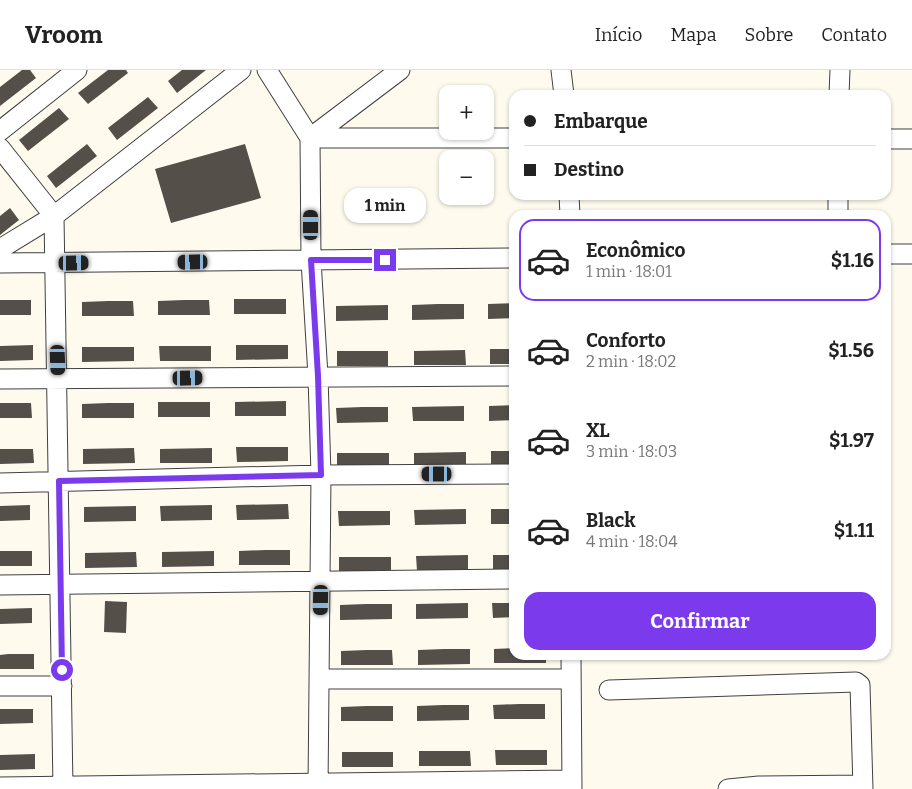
<!DOCTYPE html>
<html lang="pt">
<head>
<meta charset="utf-8">
<style>
  body { margin:0; font-family:Bitter,serif; background:#f6f6f6; color:#222; height:100vh; display:flex; flex-direction:column; font-size:19px; white-space:nowrap }
  * { box-sizing:border-box; margin:0 }
  p { font-size:16px; color:#767676 }
  .icon { flex:none; width:28px; height:28px; fill:none; stroke:currentColor; stroke-width:2; stroke-linecap:round; stroke-linejoin:round }
  .map { position:relative; flex:1; overflow:hidden }
  .panel { position:absolute; left:509px; top:140px; width:382px; height:450px; display:flex; flex-direction:column; background:#fff; border-radius:15px; box-shadow:0 1px 4px #0004 }
  .panel>* { flex:none }
  .banner { position:absolute; left:509px; top:20px; width:382px; height:110px; border-radius:15px; box-shadow:0 1px 4px #0004; display:grid; align-content:center; height:110px; padding:0 15px; background:#fff }
  .controls { position:absolute; left:439px; top:15px; display:grid; gap:10px }
  .controls a { display:grid; place-items:center; width:55px; height:55px; border-radius:10px; background:#fff; box-shadow:0 1px 4px #0004; font-size:25px }
  .end { position:absolute; width:22px; height:22px; margin:-11px; border:6px solid #7c3aed; background:#fff; box-shadow:0 0 0 2px #fff }
  .from { border-radius:50% }
  .bubble { position:absolute; height:35px; border-radius:15px; background:#fff; box-shadow:0 1px 4px #0004; font-size:16px; font-weight:700; line-height:35px; text-align:center }
  .car { position:absolute; width:15px; height:30px; margin:-15px -8px; border-radius:6px; box-shadow:0 0 4px 1px #0007; background:linear-gradient(#222 24%,#8ab4d8 0 40%,#222 0 76%,#8ab4d8 0 86%,#222 0) }
  .banner b { display:flex; align-items:center; gap:18px; height:48px; font-size:19px }
  .banner b+b { border-top:1px solid #e0e0e0 }
  .banner i { width:12px; height:12px; background:#222 }
  ul { padding:9px 0 0; list-style:none }
  li { display:flex; align-items:center; gap:15px; height:82px; margin:0 10px 8px; padding:0 5px; border:2px solid transparent; border-radius:15px }
  li div { flex:1 }
  li b { display:block; font-size:19px }
  li em { font-style:normal; font-weight:700 }
  li.selected { border-color:#7c3aed }
  li>.icon { width:45px; height:45px; stroke-width:1.5 }
  .primary-button { display:flex; gap:10px; margin-top:auto; padding:10px 15px }
  .primary-button a { flex:1; height:58px; border-radius:15px; background:#7c3aed; color:#fff; font-size:20px; font-weight:700; line-height:58px; text-align:center }
  header { display:flex; align-items:center; gap:30px; box-sizing:border-box; height:70px; padding:0 25px; background:#fff; border-bottom:1px solid #e0e0e0 }
  header strong { font-size:24px }
  nav { display:flex; gap:28px; margin-inline-start:auto; font-size:18px }
  .map>svg:first-child { display:block }
  .building { fill:#554f4a }
  .lines { fill:none; stroke-linecap:round; stroke-linejoin:round }
  .minor-casing { stroke:#404040; stroke-width:21 }
  .minor { stroke:#fff; stroke-width:19 }
  .route { stroke:#7c3aed; stroke-width:6 }
</style>
</head>
<body>
<header>
<strong>Vroom</strong>
<nav><a>Início</a><a>Mapa</a><a>Sobre</a><a>Contato</a></nav>
</header>
<div class="map">
<svg width="912" height="719" viewBox="0 0 912 719">
  <rect width="100%" height="100%" fill="#fefbee"/>
  <path class="building" d="M22,0H30L36,8L0,36V17Z
    M108,0H126L128,3L88,34L78,23Z
    M182,0H206L177,23L168,11Z
    M148,27L158,38L117,70L108,58Z
    M59,38L69,49L28,81L19,70Z
    M87,74L97,86L56,118L47,106Z
    M245,74L261,128L171,153L155,99Z
    M10,138L19,150L0,165V146Z
    M234,229H286V244H234Z
    M0,230H31V245H0Z
    M184,230H209L210,245H158V231Z
    M108,231H133L134,246H82V232Z
    M514,233V248L488,249V234Z
    M438,234H464V249L412,250V235Z
    M388,235V250L336,251V236Z
    M33,275V290L0,291V276Z
    M236,275H288V289L236,290Z
    M159,276H211V291H160Z
    M82,277H134V291L82,292Z
    M490,279H514V294H490Z
    M465,280L466,295H414V281Z
    M337,281H388V296H337Z
    M286,331V346H235V332Z
    M158,332H210V347H158Z
    M0,333H31L32,348H0Z
    M108,333H134V348H82V334Z
    M514,335V350L489,351V336Z
    M464,336V351H413L412,337Z
    M362,337H388V352L337,353L336,338Z
    M236,377H288V391L237,392Z
    M134,378L135,393L83,394V379Z
    M212,378V393H160V379Z
    M0,379H33L34,393L0,394Z
    M491,381H514V396H491Z
    M466,382V397L414,398V383Z
    M337,383H389V398H337Z
    M288,434L289,449L237,450L236,435Z
    M30,435V450L0,451V436Z
    M212,435V450L161,451L160,436Z
    M136,436V451L84,452V437Z
    M466,439V454L415,455L414,440Z
    M491,439H514V454H491Z
    M338,441H390V455L339,456Z
    M265,480H290V495H239V481Z
    M0,481H32V496H0Z
    M214,481V496L162,497V482Z
    M136,482L137,497L85,498V483Z
    M468,485V500L417,501L416,486Z
    M493,485H514V499L493,500Z
    M339,487H391V501L339,502Z
    M105,531L127,532L126,563L104,562Z
    M468,533V548L416,549V534Z
    M492,533H514V547L493,548Z
    M366,534H392V549L340,550V535Z
    M32,538V553L0,554V539Z
    M514,578V585H546V593H494V579Z
    M444,579H470V594L418,595V580Z
    M367,580H392L393,595H341V581Z
    M8,584H34V599H0V585Z
    M519,634H545V649H494L493,635Z
    M443,635H469V650L417,651V636Z
    M367,636H393V651H341V637Z
    M0,639H33V653L0,654Z
    M495,680H547V695H496Z
    M419,681H470L471,696H419Z
    M342,682H393V697H342Z
    M35,684V699L0,700V685Z"/>
  <g class="lines">
    <g class="minor-casing">
      <path id="minor" d="M267,0L310,68L311,190L318,306L321,405L318,719
        M561,0L564,25
        M839,25L840,0
        M0,61L77,0
        M310,68H514
        M310,68L400,0
        M886,69H912
        M0,78L54,146L63,719
        M569,125L570,145
        M838,145V125
        M0,179L54,146L241,0
        M886,184H912
        M0,193L514,188
        M0,309L514,306
        M0,413L321,405L514,404
        M0,515L514,509
        M571,585L572,719
        M320,609H571
        M0,616H62
        M609,620L856,612L860,615L863,719
        M0,717L572,710
        M728,719L759,716L863,715"/>
    </g>
    <use href="#minor" class="minor"/>
  </g>
  <g class="lines">
    <path class="route" d="M62,600L59,411L321,405L318,306L311,190H385"/>
  </g>
</svg>
<div class="controls">
<a>+</a>
<a>−</a>
</div>
<i class="end from" style="left:62px;top:600px"></i>
<i class="end" style="left:385px;top:190px"></i>
<div class="bubble" style="left:344px;top:118px;width:82px">1 min</div>
<i class="car" style="left:311px;top:155px;rotate:0deg"></i>
<i class="car" style="left:193px;top:192px;rotate:269deg"></i>
<i class="car" style="left:74px;top:193px;rotate:89deg"></i>
<i class="car" style="left:58px;top:290px;rotate:178deg"></i>
<i class="car" style="left:188px;top:308px;rotate:89deg"></i>
<i class="car" style="left:437px;top:404px;rotate:270deg"></i>
<i class="car" style="left:321px;top:530px;rotate:181deg"></i>
<div class="banner">
<b><i class="from"></i>Embarque</b>
<b><i></i>Destino</b>
</div>
<section class="panel">
<ul>
<li class="selected"><svg class="icon" aria-label="car" viewBox="0 0 24 24"><path d="M5 17H2v-5l4-1 3-4h7l3 4 3 1v5h-3M9 17h6M6 11h13"/><circle cx="7" cy="17" r="2"/><circle cx="17" cy="17" r="2"/></svg><div><b>Econômico</b><p>1 min · 18:01</p></div><em>$1.16</em></li>
<li><svg class="icon" aria-label="car" viewBox="0 0 24 24"><path d="M5 17H2v-5l4-1 3-4h7l3 4 3 1v5h-3M9 17h6M6 11h13"/><circle cx="7" cy="17" r="2"/><circle cx="17" cy="17" r="2"/></svg><div><b>Conforto</b><p>2 min · 18:02</p></div><em>$1.56</em></li>
<li><svg class="icon" aria-label="car" viewBox="0 0 24 24"><path d="M5 17H2v-5l4-1 3-4h7l3 4 3 1v5h-3M9 17h6M6 11h13"/><circle cx="7" cy="17" r="2"/><circle cx="17" cy="17" r="2"/></svg><div><b>XL</b><p>3 min · 18:03</p></div><em>$1.97</em></li>
<li><svg class="icon" aria-label="car" viewBox="0 0 24 24"><path d="M5 17H2v-5l4-1 3-4h7l3 4 3 1v5h-3M9 17h6M6 11h13"/><circle cx="7" cy="17" r="2"/><circle cx="17" cy="17" r="2"/></svg><div><b>Black</b><p>4 min · 18:04</p></div><em>$1.11</em></li>
</ul>
<div class="primary-button"><a>Confirmar</a></div>
</section>
</div>
</body>
</html>
